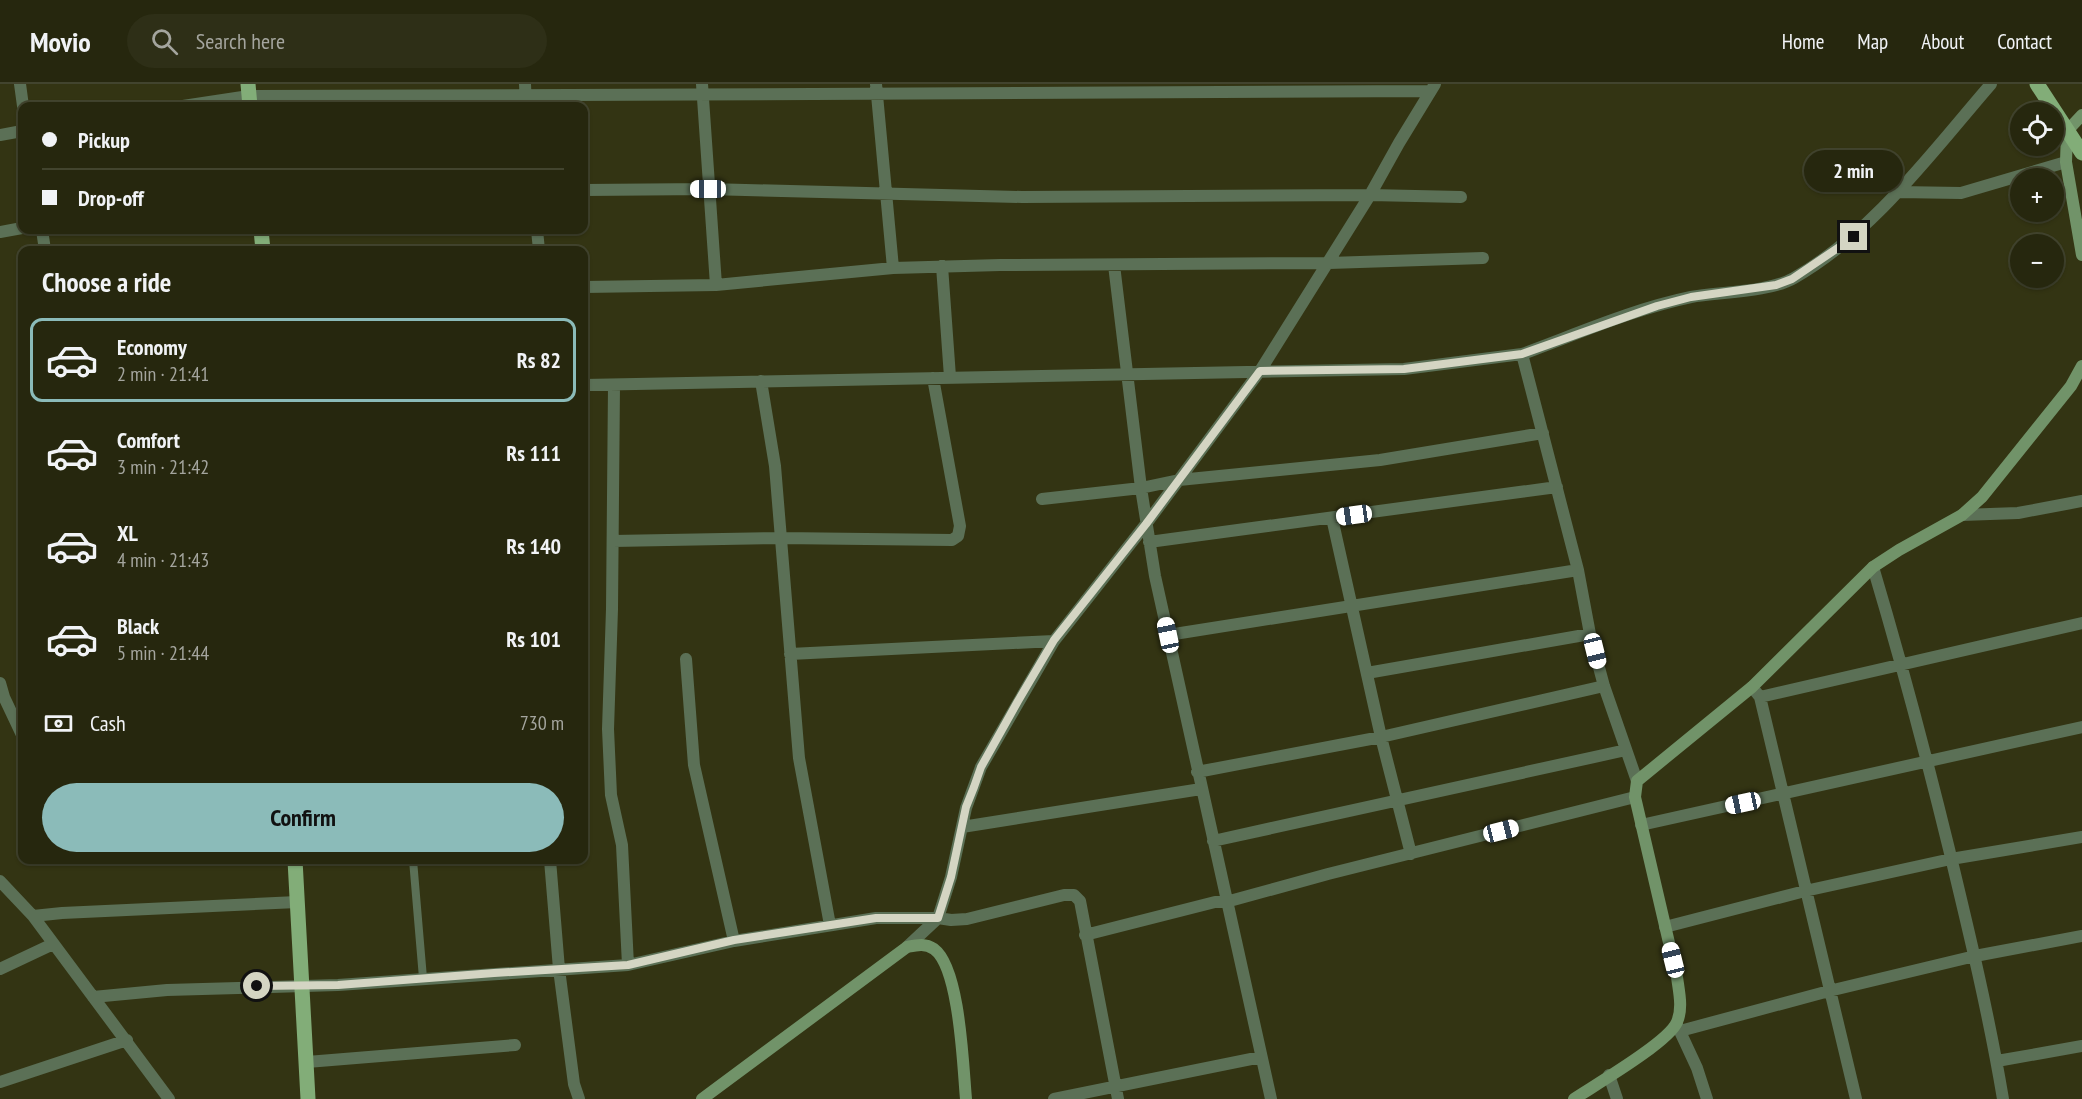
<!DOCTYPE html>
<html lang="en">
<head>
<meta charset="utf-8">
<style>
  body { margin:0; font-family:"PT Sans Narrow",sans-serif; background:#2e2f17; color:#f1f3f6; height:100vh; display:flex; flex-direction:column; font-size:22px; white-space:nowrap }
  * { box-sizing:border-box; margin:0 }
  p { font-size:20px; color:#a4a59e }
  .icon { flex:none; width:33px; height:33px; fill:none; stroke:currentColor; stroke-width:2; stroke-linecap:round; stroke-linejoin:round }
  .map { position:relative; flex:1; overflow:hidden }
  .panel { position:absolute; left:18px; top:162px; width:570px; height:618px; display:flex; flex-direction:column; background:#26270e; border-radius:12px; box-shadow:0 2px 4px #0004,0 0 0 2px #42442e }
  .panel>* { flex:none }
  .hud { position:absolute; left:18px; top:18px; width:570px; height:132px; border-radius:12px; box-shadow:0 2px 4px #0004,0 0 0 2px #42442e; display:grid; align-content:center; height:132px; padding:0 24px; background:#26270e }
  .fabs { position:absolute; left:2010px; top:18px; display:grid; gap:12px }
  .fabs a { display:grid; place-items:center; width:54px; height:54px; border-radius:50%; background:#26270e; box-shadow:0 2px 4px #0004,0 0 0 2px #42442e; font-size:30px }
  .end { position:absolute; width:27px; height:27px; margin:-14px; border:8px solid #d4d5c3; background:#111; box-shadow:0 0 0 3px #111 }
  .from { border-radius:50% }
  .bubble { position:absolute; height:42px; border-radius:21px; background:#26270e; box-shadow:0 2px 4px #0004,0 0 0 2px #42442e; font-size:20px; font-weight:700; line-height:42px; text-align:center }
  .car { position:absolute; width:18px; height:36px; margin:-18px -9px; border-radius:8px; box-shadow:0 0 4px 2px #0007; background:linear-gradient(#fff 24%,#345 0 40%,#fff 0 76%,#345 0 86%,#fff 0) }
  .hud b { display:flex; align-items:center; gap:21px; height:57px; font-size:22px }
  .hud b+b { border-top:2px solid #42442e }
  .hud i { width:15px; height:15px; background:#f1f3f6 }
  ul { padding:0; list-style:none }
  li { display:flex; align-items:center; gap:18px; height:84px; margin:0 12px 9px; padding:0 12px; border:3px solid transparent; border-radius:12px }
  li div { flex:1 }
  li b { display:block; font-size:22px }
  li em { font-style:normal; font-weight:700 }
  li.on { border-color:#8bbbb9 }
  li>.icon { width:54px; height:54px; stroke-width:1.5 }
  h2 { padding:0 24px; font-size:27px; line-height:72px }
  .pay { display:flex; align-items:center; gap:15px; height:66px; padding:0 24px; font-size:22px }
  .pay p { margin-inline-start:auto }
  .cta { display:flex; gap:12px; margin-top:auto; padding:12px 24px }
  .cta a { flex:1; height:69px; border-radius:36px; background:#8bbbb9; color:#111; font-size:24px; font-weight:700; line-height:69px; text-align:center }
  header { display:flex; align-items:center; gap:36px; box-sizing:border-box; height:84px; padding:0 30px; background:#26270e; border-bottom:2px solid #42442e }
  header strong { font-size:28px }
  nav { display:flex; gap:33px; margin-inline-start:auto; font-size:21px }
  .search { width:420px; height:54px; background:#2e2f17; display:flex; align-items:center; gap:15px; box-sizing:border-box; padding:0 21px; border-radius:33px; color:#a4a59e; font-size:22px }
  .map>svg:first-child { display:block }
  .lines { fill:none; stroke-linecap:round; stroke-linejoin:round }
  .lane { stroke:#5b7056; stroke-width:8 }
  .street { stroke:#5b7056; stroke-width:12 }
  .secondary { stroke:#719369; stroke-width:12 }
  .primary { stroke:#82ad78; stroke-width:15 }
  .route { stroke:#d4d5c3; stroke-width:8 }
</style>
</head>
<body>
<header>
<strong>Movio</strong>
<div class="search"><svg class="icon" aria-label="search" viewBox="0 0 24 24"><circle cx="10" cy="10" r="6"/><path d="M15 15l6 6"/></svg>Search here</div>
<nav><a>Home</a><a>Map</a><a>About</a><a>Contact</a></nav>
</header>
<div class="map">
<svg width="2082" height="1015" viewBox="0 0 2082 1015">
  <rect width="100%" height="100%" fill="#333413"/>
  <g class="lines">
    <path class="lane" d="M413,776L423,894"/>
    <path class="street" d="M20,0L23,22
      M525,0L526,22
      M702,0L716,201
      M876,0L893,184
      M183,22L249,12C643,10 1037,11 1431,7
      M0,51L22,47
      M584,106L708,105L1022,113L1370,111L1461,113
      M1898,108L1961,109L2066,78
      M42,146L45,166
      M537,146L539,166
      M0,148L22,144
      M1114,181L1141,404L1155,492L1271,1015
      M942,182L950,293
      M584,203L716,201L893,184L1000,181L1329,179L1483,174
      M1522,270C1577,250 1633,225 1691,213C1719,208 1770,208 1794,194C1873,149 1932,68 1991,0
      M761,297L775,382L799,674L830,841
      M584,301L1404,285L1522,270L1578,486L1590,550L1604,602L1637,697
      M614,301L612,525L608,645L611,711L622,761L628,881
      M1042,415L1141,404L1179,396L1380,376L1543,349
      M1962,431L2018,429L2082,417
      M1332,434L1381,653L1411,770
      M613,457L780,454L952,456L958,452L960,442L933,294
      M1149,458L1557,403
      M1873,483C1901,577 1926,671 1949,765C1969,848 1989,931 2003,1015
      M1168,551L1578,486
      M790,570L1054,557
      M686,575L694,681L734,857
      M1367,589L1590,550
      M0,599L4,613L22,651
      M1752,603L1760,613L1856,1015
      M1760,613L2082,539
      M1197,688L1381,653L1604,602
      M1641,741L2082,643
      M962,743L1201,705
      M1213,757L1626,666
      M550,776L559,885L574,1000L579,1015
      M0,797L33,832L169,1015
      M33,832L62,829L297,818
      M1665,843L1805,807L1951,775L2082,753
      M1085,851L1215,818H1226L1328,790L1635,713
      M907,863L938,834L951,793L966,724L981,683L1054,557L1146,440L1260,287L1370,111L1399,59L1435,0
      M0,885L53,860
      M93,913L167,906L338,901L628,881L734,857L876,834H938L951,836L967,835L1064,811H1074L1080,817L1118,1015
      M1677,941L1697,984L1707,1015
      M1680,947L1829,907L1975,872L2082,852
      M1997,977L2082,962
      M307,978L515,961
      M1609,991L1617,1015
      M0,998L127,956
      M1054,1015L1261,973"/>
    <path class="secondary" d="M2082,31L2067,47L2066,78L2082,171
      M702,1015L907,863C917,861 925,859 934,865C960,884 963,983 966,1015
      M1574,1015C1595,1001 1669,958 1677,938C1683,924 1679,908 1677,893L1635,713L1637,697L1752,603L1873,483L1899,466L1962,431L1982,413L2071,302L2082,282"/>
    <path class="primary" d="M248,0L250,22
      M2037,0L2082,69
      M261,146L263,166
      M295,776L308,1015"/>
  </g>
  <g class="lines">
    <path class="route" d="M257,902L338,901L494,889L628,881L734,856L876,834H938L951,793L966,723L974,703L981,683L1018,617L1054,556L1146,440L1260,287L1404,285L1522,270L1657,222L1691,213L1776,201L1792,195L1854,153"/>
  </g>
</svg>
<div class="fabs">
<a><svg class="icon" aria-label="locate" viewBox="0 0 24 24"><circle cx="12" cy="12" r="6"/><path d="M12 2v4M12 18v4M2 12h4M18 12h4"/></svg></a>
<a>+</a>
<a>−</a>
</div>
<i class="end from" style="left:257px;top:902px"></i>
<i class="end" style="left:1854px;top:153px"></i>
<div class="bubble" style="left:1804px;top:66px;width:99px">2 min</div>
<i class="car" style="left:708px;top:105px;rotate:270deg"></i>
<i class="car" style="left:1354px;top:431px;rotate:262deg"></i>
<i class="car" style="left:1168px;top:551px;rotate:348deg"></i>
<i class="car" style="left:1595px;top:567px;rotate:166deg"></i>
<i class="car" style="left:1743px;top:719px;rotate:258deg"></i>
<i class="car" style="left:1501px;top:747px;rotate:76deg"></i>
<i class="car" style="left:1673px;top:876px;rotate:346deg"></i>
<div class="hud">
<b><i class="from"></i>Pickup</b>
<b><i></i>Drop-off</b>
</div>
<section class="panel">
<h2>Choose a ride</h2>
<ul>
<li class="on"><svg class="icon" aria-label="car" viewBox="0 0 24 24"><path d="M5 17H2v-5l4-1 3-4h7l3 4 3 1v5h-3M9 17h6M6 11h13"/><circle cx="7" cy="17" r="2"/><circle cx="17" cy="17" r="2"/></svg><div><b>Economy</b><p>2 min · 21:41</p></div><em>Rs 82</em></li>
<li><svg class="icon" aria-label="car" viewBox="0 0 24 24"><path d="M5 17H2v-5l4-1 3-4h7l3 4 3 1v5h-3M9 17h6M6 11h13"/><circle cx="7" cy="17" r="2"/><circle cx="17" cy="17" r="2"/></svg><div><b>Comfort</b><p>3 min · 21:42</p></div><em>Rs 111</em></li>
<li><svg class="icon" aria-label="car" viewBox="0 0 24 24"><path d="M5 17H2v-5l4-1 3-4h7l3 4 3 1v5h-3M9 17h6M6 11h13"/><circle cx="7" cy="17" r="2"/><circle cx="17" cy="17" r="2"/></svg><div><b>XL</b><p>4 min · 21:43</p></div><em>Rs 140</em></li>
<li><svg class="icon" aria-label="car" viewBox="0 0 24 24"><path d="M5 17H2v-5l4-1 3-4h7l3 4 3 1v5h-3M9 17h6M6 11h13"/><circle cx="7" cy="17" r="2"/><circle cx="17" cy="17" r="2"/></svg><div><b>Black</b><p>5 min · 21:44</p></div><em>Rs 101</em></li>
</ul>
<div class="pay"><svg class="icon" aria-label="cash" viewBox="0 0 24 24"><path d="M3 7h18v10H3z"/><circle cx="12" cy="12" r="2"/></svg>Cash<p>730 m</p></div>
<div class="cta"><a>Confirm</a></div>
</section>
</div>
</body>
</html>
